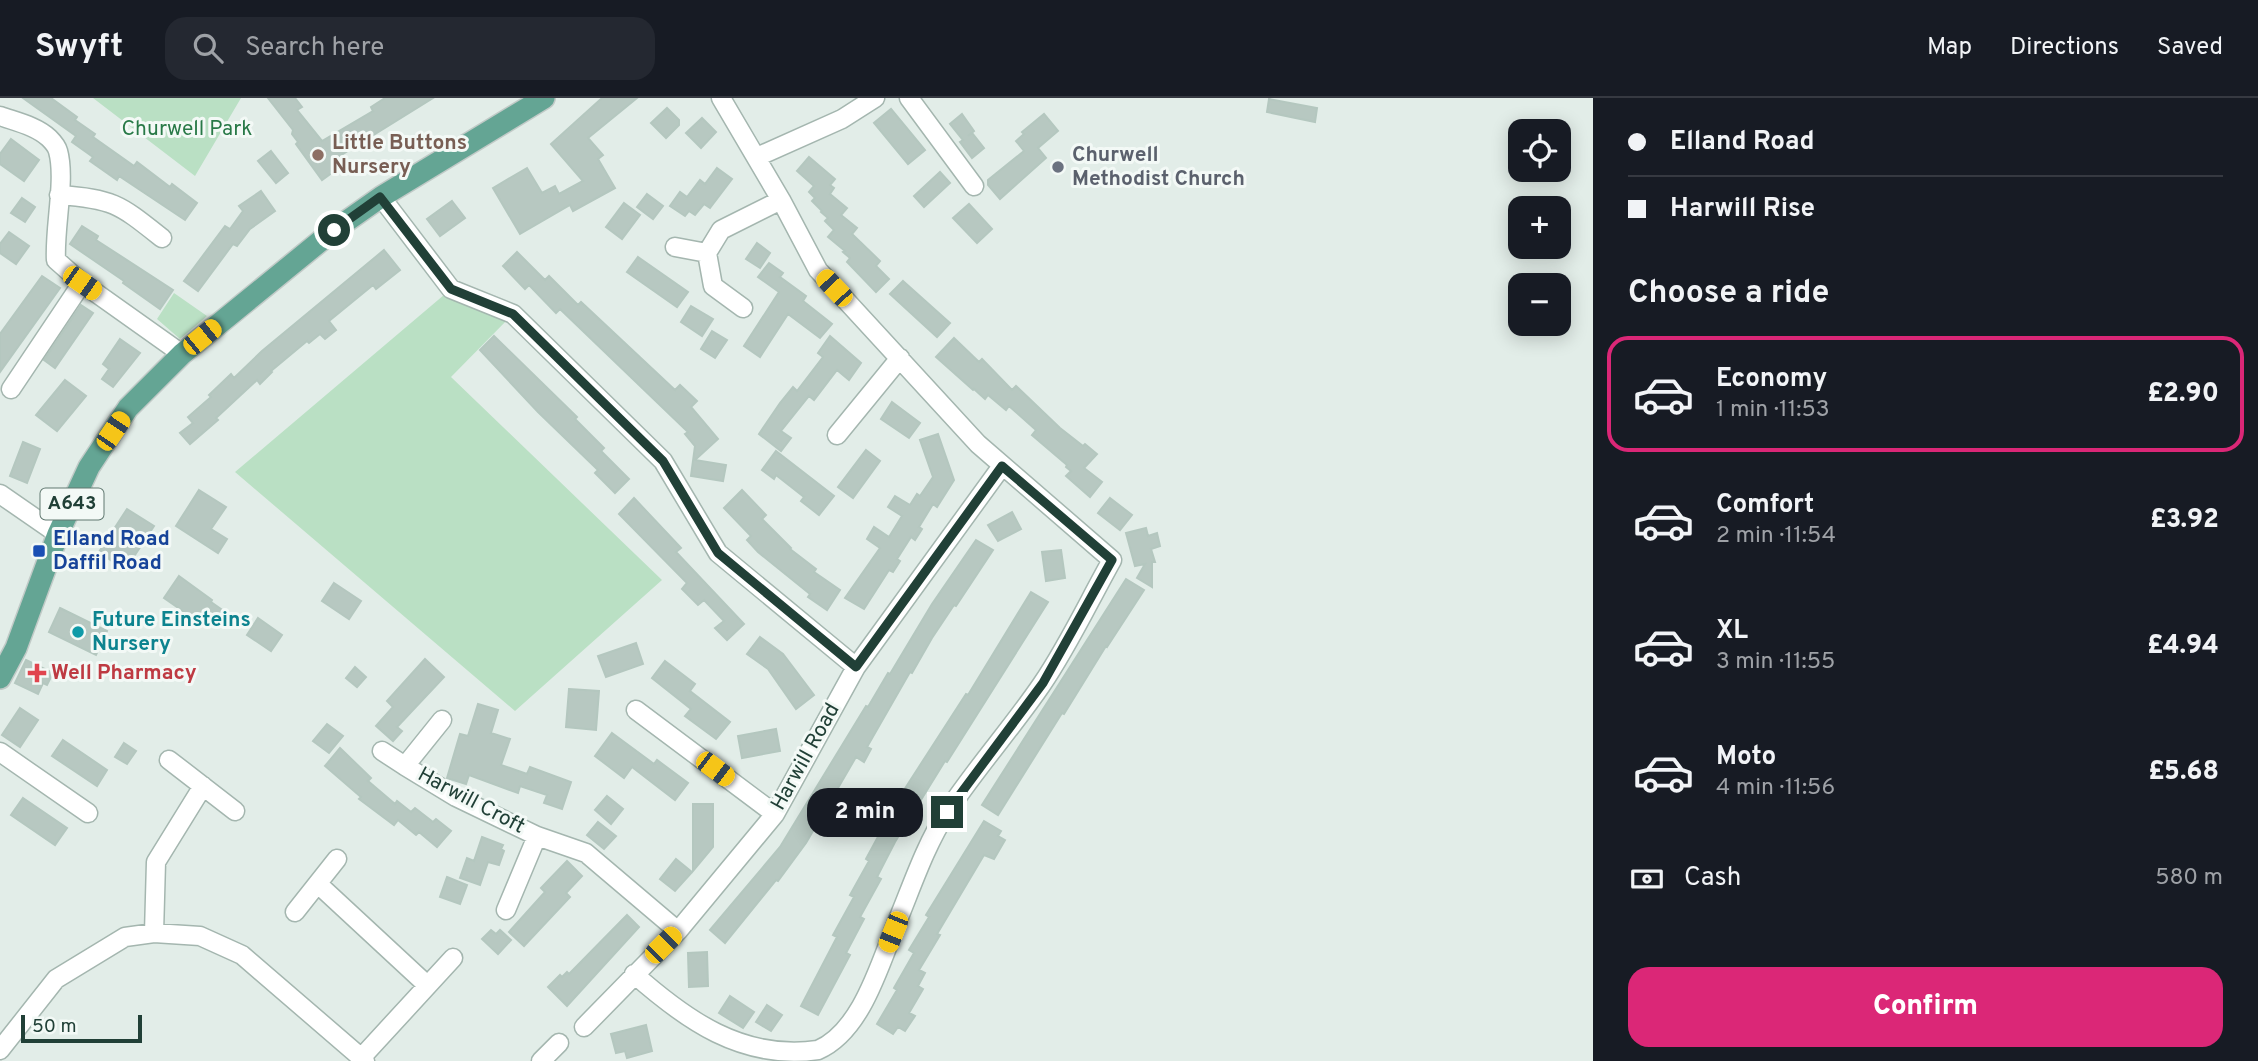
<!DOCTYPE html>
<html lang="en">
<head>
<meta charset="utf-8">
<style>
  body { margin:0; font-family:Overpass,sans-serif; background:#242831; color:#f1f3f6; height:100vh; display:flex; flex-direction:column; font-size:26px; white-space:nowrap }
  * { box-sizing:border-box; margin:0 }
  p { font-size:23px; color:#9ea1a6 }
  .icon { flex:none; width:38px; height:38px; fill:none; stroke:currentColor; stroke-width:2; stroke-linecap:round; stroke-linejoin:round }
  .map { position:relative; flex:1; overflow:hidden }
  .drawer { display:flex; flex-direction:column; background:#171b24; width:665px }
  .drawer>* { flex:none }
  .banner { display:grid; align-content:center; height:154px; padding:0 35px; background:#171b24 }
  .tools { position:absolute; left:1508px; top:21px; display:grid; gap:14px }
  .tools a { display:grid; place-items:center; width:63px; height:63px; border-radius:14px; background:#171b24; box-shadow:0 4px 18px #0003; font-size:35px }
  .scale { position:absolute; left:21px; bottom:18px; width:121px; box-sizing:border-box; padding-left:7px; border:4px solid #214037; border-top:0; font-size:19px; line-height:24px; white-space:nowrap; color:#214037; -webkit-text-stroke:5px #f3f9f6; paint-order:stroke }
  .end { position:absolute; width:32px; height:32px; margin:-16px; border:9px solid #214037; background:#fff; box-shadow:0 0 0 4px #fff }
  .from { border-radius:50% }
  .bubble { position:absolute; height:49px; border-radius:21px; background:#171b24; box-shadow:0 4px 18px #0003; font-size:23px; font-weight:800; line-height:49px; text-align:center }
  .car { position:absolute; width:21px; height:42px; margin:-21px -10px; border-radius:9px; box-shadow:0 0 5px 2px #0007; background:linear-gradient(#f5c518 24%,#345 0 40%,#f5c518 0 76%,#345 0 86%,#f5c518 0) }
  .banner b { display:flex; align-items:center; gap:24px; height:66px; font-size:26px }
  .banner b+b { border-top:2px solid #363941 }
  .banner i { width:18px; height:18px; background:#f1f3f6 }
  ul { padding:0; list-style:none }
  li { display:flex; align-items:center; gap:21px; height:116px; margin:0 14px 10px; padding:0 21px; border:4px solid transparent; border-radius:21px }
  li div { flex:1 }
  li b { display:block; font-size:26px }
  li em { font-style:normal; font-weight:800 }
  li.on { border-color:#db2777 }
  li>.icon { width:63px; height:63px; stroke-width:1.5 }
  h2 { padding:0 35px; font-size:32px; line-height:84px }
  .pay { display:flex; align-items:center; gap:18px; height:77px; padding:0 35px; font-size:26px }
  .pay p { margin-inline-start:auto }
  .action { display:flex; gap:14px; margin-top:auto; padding:14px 35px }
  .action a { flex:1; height:80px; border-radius:21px; background:#db2777; color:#fff; font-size:28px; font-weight:800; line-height:80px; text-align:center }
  header { display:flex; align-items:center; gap:42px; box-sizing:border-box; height:98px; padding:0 35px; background:#171b24; border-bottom:2px solid #363941 }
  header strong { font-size:33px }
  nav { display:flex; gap:38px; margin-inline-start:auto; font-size:24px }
  .search { width:490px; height:63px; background:#242831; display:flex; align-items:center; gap:18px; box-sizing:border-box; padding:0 24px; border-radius:21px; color:#9ea1a6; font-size:26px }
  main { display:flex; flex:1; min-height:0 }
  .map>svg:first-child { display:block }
  .green { fill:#bae0c4 }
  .building { fill:#b7c8c1; stroke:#b4c7bf; stroke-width:2 }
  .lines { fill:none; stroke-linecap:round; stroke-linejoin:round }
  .minor-casing { stroke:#a4b6af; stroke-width:21 }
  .major-casing { stroke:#c1cac7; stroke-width:24 }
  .minor { stroke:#fff; stroke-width:18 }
  .major { stroke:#64a594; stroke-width:21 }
  .route { stroke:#214037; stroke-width:9 }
  .education-dot { fill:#8d6e63; stroke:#f3f9f6; stroke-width:2.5 }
  .worship-dot { fill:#6b7280; stroke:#f3f9f6; stroke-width:2.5 }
  .transit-dot { fill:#1a4fb4; stroke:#f3f9f6; stroke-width:2.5 }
  .culture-dot { fill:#0f9aa8; stroke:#f3f9f6; stroke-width:2.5 }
  .health-dot { fill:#e0444e; stroke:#f3f9f6; stroke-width:2.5 }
  .labels { text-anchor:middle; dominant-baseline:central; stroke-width:6; stroke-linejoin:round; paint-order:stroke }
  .shield { fill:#f3f9f6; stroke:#607870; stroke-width:2 }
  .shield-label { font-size:19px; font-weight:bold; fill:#214037 }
  .park-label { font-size:21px; fill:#287947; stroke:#f3f9f6 }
  .education-label { font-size:21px; font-weight:bold; fill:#785e54; stroke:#f3f9f6; text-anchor:start }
  .worship-label { font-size:21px; font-weight:bold; fill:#5b616d; stroke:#f3f9f6; text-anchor:start }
  .transit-label { font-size:21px; font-weight:bold; fill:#164399; stroke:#f3f9f6; text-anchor:start }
  .culture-label { font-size:21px; font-weight:bold; fill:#0d838f; stroke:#f3f9f6; text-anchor:start }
  .health-label { font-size:21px; font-weight:bold; fill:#be3a42; stroke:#f3f9f6; text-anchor:start }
  .street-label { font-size:21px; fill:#214037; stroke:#f3f9f6 }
</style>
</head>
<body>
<header>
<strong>Swyft</strong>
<div class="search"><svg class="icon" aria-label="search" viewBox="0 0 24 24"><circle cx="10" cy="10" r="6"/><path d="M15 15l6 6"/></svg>Search here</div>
<nav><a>Map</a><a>Directions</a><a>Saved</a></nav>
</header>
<main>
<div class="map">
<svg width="1593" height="963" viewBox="0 0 1593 963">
  <rect width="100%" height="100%" fill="#e2ede8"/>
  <path class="green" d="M93,0H241L195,78Z
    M451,191L513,216L451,279L662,482L515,613L235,374Z
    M174,195L207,218L180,241L157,221Z"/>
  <path class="building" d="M23,0H51L77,19L75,22L95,36L93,39L134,68L137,64L170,89L172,86L197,105L185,122L119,78L117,82L90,63L93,59L72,44L76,38Z
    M268,0H295L302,9L297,12L322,43L373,13L371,9L385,0H433L335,61L340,69L322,82L296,46L298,44L292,36L293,32Z
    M602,0H637L588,40L603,57L598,61L615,90L573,113L570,107L520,136L493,90L527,70L542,95L555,88L559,96L583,83L551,46Z
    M1269,1L1317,10L1315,24L1267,14Z
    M667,10L679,22V27L666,40L651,25Z
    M891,11L925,52L908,66L874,25Z
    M962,16L974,33L968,38L972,35L984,50L972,60L960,44L963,42L950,26Z
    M1044,16L1058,33L1038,50L1046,60L1000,101L988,87V82L1024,53L1016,43L1024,36L1022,34Z
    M702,20L716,34L701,50L686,35Z
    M11,41L39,62L24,83L0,66V56Z
    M271,53L288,75L276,85L258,63Z
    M809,59L835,81L830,87L834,90L830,96L847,110L841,117L857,130L852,136L880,163L876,168L889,181L876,194L847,164L850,160L843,154L845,153L828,139L834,132L825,123L828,120L821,114L822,113L812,103L815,100L809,94L814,88L797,73Z
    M717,70L732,81L710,110L704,106L695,117L689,113L685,118L670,108L680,94L687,99L700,82L705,86Z
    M940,74L950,85L924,109L914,98Z
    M261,93L275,113L250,131L237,148L233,146L198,193L184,183L225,128L230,131L243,113L239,108Z
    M647,96L663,108L653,121L637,109Z
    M22,100L35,109L25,124L11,115Z
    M452,103L465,120L440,138L427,121Z
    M624,105L640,117L622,141L606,129Z
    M969,106L992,131L977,145L953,120Z
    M82,128L98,138L96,142L173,192L160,211L123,185L124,183L70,146Z
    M9,134L29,148L16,166L0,155V146Z
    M757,145L770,155L760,170L746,161Z
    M384,152L400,172L376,191L373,187L329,223L336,232L325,241L320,236L309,245L307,243L271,273L272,274L260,286L257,282L216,320L218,322L190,346L180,335L193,325L188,319L211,299L209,297L231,276L234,280L262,253Z
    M517,154L545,182L549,178L578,207L581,204L675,292L680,287L697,303L691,309L718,341L695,362L726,367L723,383L691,378L695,348L685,336L688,334L560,211L556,215L529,187L525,191L503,168Z
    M638,159L688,194L677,209L627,174Z
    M769,165L783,175L780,179L806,198L803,203L832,226L820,240L788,216L760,259L744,248L779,194L758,179Z
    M42,178L60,190L0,274V236Z
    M903,183L950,225L937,239L890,196Z
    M81,207L93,215L55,270L44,262Z
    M691,208L713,221L702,238L681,224Z
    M712,233L727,242L715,260L701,251Z
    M494,238L577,319L575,321L604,350L601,353L629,381L615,395L595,375L598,372L538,314L480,252Z
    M830,238L861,265L849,282L837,272L814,302L809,298L781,333L791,340L781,353L759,336L780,305L793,289L797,293L823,259L818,255Z
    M954,240L979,264L982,261L1012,292L1016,288L1060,330L1083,348L1085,346L1097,356L1084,370L1102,384L1090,399L1066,378L1071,373L1066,369L1067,367L1032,337L1036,332L1009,308L1006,312L988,297L985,301L974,291L973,292L936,259Z
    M120,241L140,255L113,289L102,281L109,271L103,266Z
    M65,282L86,298L57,333L36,317Z
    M892,304L920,325L909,340L881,321Z
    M938,336L954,382L937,409L933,406L919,429L922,431L915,442L911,439L897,461L900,463L893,474L889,472L864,511L845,500L880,450L867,441L874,429L889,439L902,418L888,409L895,398L910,407L917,396L920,398L933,379L920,342Z
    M23,344L40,351L27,385L10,378Z
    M866,352L880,363L853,400L838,389Z
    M776,353L834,398L819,417L801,403L804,399L776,377L774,381L762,372Z
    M199,392L226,409L211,431L227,441L218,455L176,428Z
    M742,392L766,417L762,421L791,450L790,451L816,471L814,474L840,492L827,512L808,499L810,496L758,454L747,442L751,438L724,410Z
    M634,400L681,450L676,454L744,526L727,542L715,530L724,523L704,502L698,507L682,491L687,485L619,416Z
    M1110,400L1132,417L1120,432L1098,415Z
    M127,411L154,428L125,472L99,454Z
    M1012,414L1021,431L998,443L988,427Z
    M1146,430L1148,438L1157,435L1160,448L1151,451L1155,464H1152V489L1137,480L1145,466L1135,468L1126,435Z
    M976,442L993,452L956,508L954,507L932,540L912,575L910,574L867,649L871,651L864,664L856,659L806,745L778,783L776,782L725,845L710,832L780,749L866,608L868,609L888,575L890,576L932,506Z
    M1061,452L1065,480L1046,483L1042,454Z
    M179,478L212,502L211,504L228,516L220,527L203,516L197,523L164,500Z
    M1126,481L1144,492L1107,549L1106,548L1064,616L1062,615L998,717L982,707Z
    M334,485L361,503L349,521L322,503Z
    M1031,494L1048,504L947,664L945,663L895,744L877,779L881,781L860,819L864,821L846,855L850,857L818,917L801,908L837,839L833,837L854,799L850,797L869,763L866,761L886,724L884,723L966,596L968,597Z
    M60,510L107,533L96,557L49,534Z
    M258,520L282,537L271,553L247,537Z
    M760,539L783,556L814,597L796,611L768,571L747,556Z
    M636,545L643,566L606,579L598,558Z
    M425,561L444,579L397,629L402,633L393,643L376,628L393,609L387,603Z
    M26,562L53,575L47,587L43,585L38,596L15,585Z
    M665,563L695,586L690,593L730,624L716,641L685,618L691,611L652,580Z
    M355,569L366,579L357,589L346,580Z
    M569,591L599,593L596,632L566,629Z
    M478,606L498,612L491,635L510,641L501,667L527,676L530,669L571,684L562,711L544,705L547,697L520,688L518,695L469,677L466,686L447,680L460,636L468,638Z
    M20,610L38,622L20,649L2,637Z
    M327,626L343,638L329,655L313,643Z
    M776,631L780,653L742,660L738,638Z
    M612,635L654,666L657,662L688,685L675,702L632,669L624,680L595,658Z
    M63,642L107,672L97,688L52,658Z
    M124,645L136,653L127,666L115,659Z
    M340,650L371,680L368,683L395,706L397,703L411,714L415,710L433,724L436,721L451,733L437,749L419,734L416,737L398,722L394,727L359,701L361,699L325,668Z
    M607,698L623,711L611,726L595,712Z
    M23,700L67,730L55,747L11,717Z
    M693,706H713V749L693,773Z
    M984,723L1001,733L998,738L1005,742L994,761L984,757L937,836L940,837L919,872L925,875L918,888L923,891L909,915L915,918L905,933L898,929L893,936L877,926L897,892L894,890L914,855L909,852L929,819L926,817Z
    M598,724L616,738L604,751L587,737Z
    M482,739L503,747L501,751L504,753L499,767L488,764L480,787L460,780L467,760L474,763Z
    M676,761L692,774L675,793L660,781Z
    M567,763L582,778L566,795L570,799L524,848L509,834L545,794L541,790Z
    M447,779L467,787L460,806L440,799Z
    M627,817L639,829L567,908L548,889L560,877L562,879L567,874L569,876Z
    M491,832L496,836L500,832L511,842L498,856L482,841Z
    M707,854L708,888L689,889L688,855Z
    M730,898L754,914L743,930L719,915Z
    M767,907L782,917L771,933L756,924Z
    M646,927L652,953L627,960L625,953L616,955L611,936Z"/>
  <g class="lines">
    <g class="minor-casing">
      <path id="minor" d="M721,0L781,102
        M909,0L974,88
        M0,18C17,24 36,28 49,40C53,44 57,49 58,53C66,81 54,131 56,162L82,185L182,256
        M757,59L842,21L875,0
        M59,97C114,101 119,106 162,140
        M381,99L451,191L513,216L663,363L718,455L856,569
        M675,149L707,155
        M11,291L82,185
        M837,337L900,260
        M0,396L58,436
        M636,612L775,716
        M442,622L405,668L456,699L537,738L586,755L678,833
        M382,653L405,668
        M0,654L88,715
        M169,662L235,713
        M318,786L427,887
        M506,812L537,738
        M295,814L337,761
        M154,835L156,764L203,688
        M634,876C685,921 742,963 818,952C862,933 880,865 897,824C912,788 925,748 947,714C976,670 1012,630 1042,586C1068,548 1089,503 1112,462L978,346L818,172L781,102L721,132L707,155L713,188L743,210
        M584,929L678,833L775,716L856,569L1002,368
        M0,952L56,881L125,839L154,835L200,838L242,857L365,963
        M361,960L453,860
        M541,963L559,945"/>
    </g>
    <g class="major-casing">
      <path id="major" d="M0,580L16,550L58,436L89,369L128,310L182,256L334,132L381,99L544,0"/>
    </g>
    <use href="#minor" class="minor"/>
    <use href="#major" class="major"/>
  </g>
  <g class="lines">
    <path class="route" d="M334,132L380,99L451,191L513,216L663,363L718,455L856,569L1002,368L1112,462L1043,585L947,714"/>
  </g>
  <circle class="education-dot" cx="318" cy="57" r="7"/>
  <circle class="worship-dot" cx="1058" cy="69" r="7"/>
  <rect class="transit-dot" x="32" y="446" width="14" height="14" rx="3.5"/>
  <circle class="culture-dot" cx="78" cy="534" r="7"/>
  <path class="health-dot" d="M33.5 564.5h7v7h7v7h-7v7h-7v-7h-7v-7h7z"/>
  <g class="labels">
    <rect class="shield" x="40.5" y="390.5" width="63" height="31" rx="5"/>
    <g class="shield-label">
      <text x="72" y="406">A643</text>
    </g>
    <g class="park-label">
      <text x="187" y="31">Churwell Park</text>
    </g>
    <g class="education-label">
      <text x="332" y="45">Little Buttons<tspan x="332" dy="24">Nursery</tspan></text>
    </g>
    <g class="worship-label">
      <text x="1072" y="57">Churwell<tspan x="1072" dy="24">Methodist Church</tspan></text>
    </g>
    <g class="transit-label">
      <text x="53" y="441">Elland Road<tspan x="53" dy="24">Daffil Road</tspan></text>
    </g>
    <g class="culture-label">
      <text x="92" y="522">Future Einsteins<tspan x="92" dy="24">Nursery</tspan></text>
    </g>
    <g class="health-label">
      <text x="51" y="575">Well Pharmacy</text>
    </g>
    <g class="street-label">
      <text transform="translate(806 659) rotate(-61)">Harwill Road</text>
      <text transform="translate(471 703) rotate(28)">Harwill Croft</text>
    </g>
  </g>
</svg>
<div class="tools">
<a><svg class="icon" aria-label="locate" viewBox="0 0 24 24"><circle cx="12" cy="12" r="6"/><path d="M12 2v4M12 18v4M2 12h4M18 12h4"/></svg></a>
<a>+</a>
<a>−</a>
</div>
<div class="scale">50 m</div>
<i class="end from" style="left:334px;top:132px"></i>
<i class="end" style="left:947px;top:714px"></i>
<div class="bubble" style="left:807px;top:690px;width:116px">2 min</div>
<i class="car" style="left:82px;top:185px;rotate:125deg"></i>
<i class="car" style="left:834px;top:190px;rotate:317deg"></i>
<i class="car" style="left:202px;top:239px;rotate:51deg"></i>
<i class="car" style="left:113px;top:333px;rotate:34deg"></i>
<i class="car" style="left:715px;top:671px;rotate:127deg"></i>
<i class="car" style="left:893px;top:834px;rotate:202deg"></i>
<i class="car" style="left:663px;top:847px;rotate:45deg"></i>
</div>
<section class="drawer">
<div class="banner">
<b><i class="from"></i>Elland Road</b>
<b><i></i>Harwill Rise</b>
</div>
<h2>Choose a ride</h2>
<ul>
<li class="on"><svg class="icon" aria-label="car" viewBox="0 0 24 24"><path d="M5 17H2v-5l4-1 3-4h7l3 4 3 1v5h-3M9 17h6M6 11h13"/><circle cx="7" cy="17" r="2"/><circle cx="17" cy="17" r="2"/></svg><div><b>Economy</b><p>1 min · 11:53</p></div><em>£2.90</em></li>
<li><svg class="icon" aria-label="car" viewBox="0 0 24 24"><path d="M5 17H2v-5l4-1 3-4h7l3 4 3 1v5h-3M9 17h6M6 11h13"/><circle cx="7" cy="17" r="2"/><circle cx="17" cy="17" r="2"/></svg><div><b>Comfort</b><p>2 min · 11:54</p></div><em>£3.92</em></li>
<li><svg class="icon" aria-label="car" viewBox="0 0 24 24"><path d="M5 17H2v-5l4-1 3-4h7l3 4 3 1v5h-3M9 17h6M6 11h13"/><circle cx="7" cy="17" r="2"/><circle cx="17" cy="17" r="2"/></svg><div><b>XL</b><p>3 min · 11:55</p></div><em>£4.94</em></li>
<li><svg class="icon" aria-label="car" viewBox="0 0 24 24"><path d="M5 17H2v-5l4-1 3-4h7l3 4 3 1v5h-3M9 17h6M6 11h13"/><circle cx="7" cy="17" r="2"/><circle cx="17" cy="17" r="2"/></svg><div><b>Moto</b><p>4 min · 11:56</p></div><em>£5.68</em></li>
</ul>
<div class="pay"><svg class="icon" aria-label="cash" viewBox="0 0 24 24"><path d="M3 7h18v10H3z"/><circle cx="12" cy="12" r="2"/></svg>Cash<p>580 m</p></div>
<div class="action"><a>Confirm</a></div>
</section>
</main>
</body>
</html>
